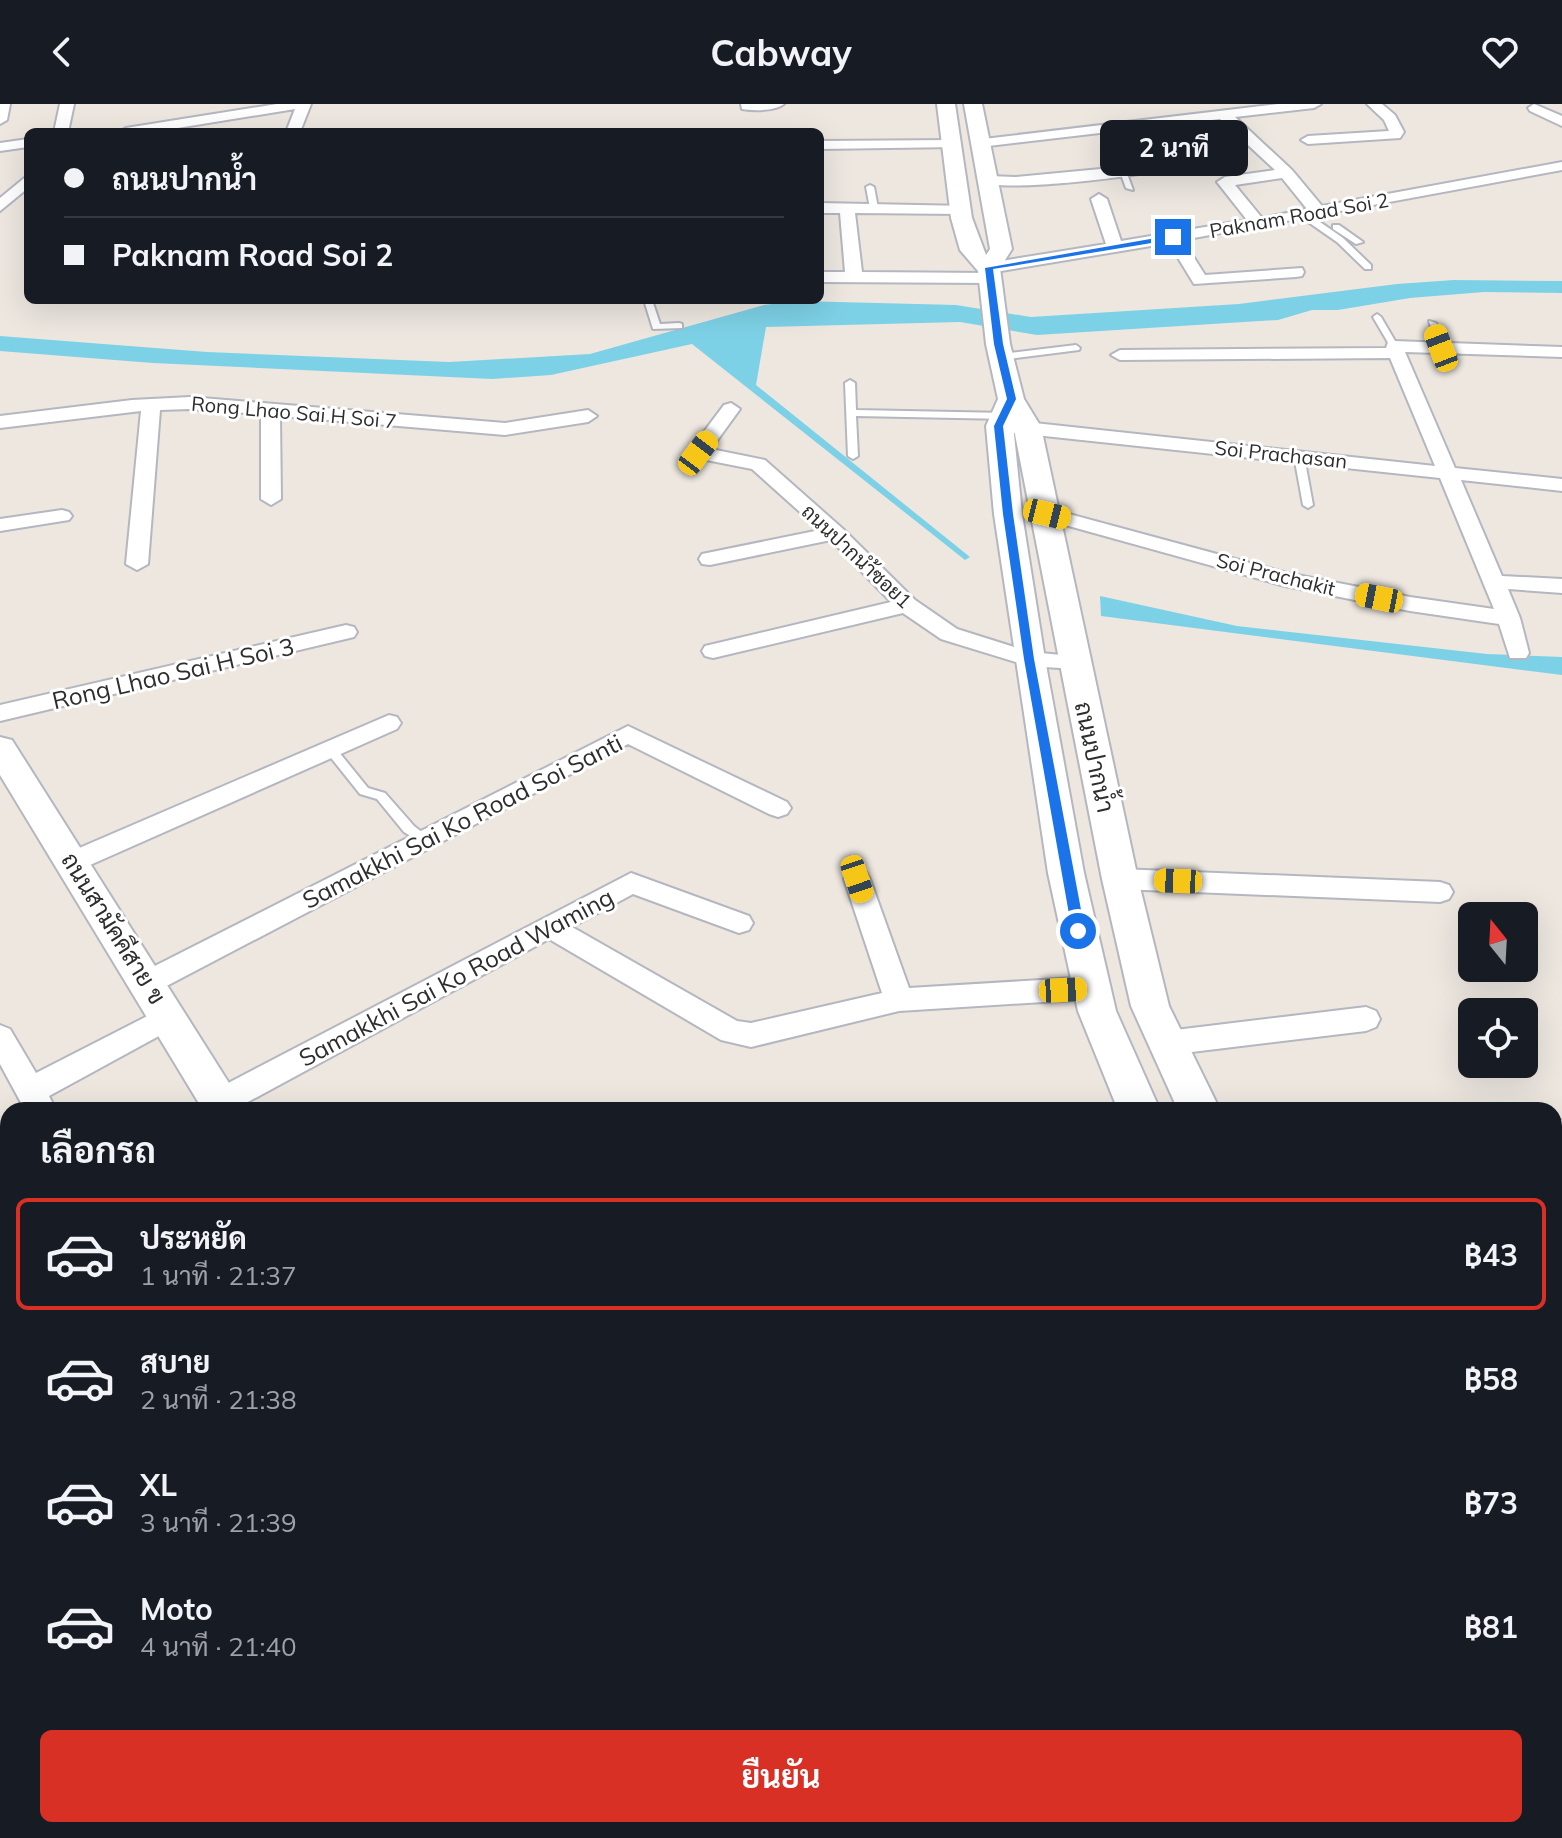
<!DOCTYPE html>
<html lang="th">
<head>
<meta charset="utf-8">
<style>
  body { margin:0; font-family:Mulish,Sarabun,sans-serif; background:#20242c; color:#f1f3f6; height:100vh; display:flex; flex-direction:column; font-size:30px; white-space:nowrap }
  * { box-sizing:border-box; margin:0 }
  p { font-size:26px; color:#9ea1a6 }
  .icon { flex:none; width:44px; height:44px; fill:none; stroke:currentColor; stroke-width:2; stroke-linecap:round; stroke-linejoin:round }
  .map { position:relative; flex:1; overflow:hidden }
  .details { position:absolute; left:0px; top:998px; width:1562px; height:736px; display:flex; flex-direction:column; background:#171b24; border-radius:24px 24px 0 0; box-shadow:0 8px 32px #0002 }
  .details>* { flex:none }
  .top-card { position:absolute; left:24px; top:24px; width:800px; height:176px; border-radius:12px; box-shadow:0 8px 32px #0002; display:grid; align-content:center; height:176px; padding:0 40px; background:#171b24 }
  .needle { width:52px; rotate:342deg }
  .buttons { position:absolute; left:1458px; top:798px; display:grid; gap:16px }
  .buttons a { display:grid; place-items:center; width:80px; height:80px; border-radius:12px; background:#171b24; box-shadow:0 8px 32px #0002; font-size:40px }
  .end { position:absolute; width:36px; height:36px; margin:-18px; border:10px solid #1a73e8; background:#fff; box-shadow:0 0 0 4px #fff }
  .from { border-radius:50% }
  .bubble { position:absolute; height:56px; border-radius:12px; background:#171b24; box-shadow:0 8px 32px #0002; font-size:26px; font-weight:700; line-height:56px; text-align:center }
  .car { position:absolute; width:24px; height:48px; margin:-24px -12px; border-radius:10px; box-shadow:0 0 6px 2px #0007; background:linear-gradient(#f5c518 24%,#345 0 40%,#f5c518 0 76%,#345 0 86%,#f5c518 0) }
  .top-card b { display:flex; align-items:center; gap:28px; height:76px; font-size:30px }
  .top-card b+b { border-top:2px solid #363941 }
  .top-card i { width:20px; height:20px; background:#f1f3f6 }
  ul { padding:0; list-style:none }
  li { display:flex; align-items:center; gap:24px; height:112px; margin:0 16px 12px; padding:0 24px; border:4px solid transparent; border-radius:12px }
  li div { flex:1 }
  li b { display:block; font-size:30px }
  li em { font-style:normal; font-weight:700 }
  li.selected { border-color:#d93025 }
  li>.icon { width:72px; height:72px; stroke-width:1.5 }
  h2 { padding:0 40px; font-size:36px; line-height:96px }
  .button { display:flex; gap:16px; margin-top:auto; padding:16px 40px }
  .button a { flex:1; height:92px; border-radius:12px; background:#d93025; color:#fff; font-size:32px; font-weight:700; line-height:92px; text-align:center }
  header { display:flex; justify-content:space-between; align-items:center; height:104px; padding:0 40px; background:#171b24; font-size:36px; font-weight:700 }
  .map>svg:first-child { display:block }
  .water { fill:#7dd1e6 }
  .lines { fill:none; stroke-linecap:round; stroke-linejoin:round }
  .lane-casing { stroke:#b4b7bf; stroke-width:4 }
  .street-casing { stroke:#b4b7bf; stroke-width:4 }
  .secondary-casing { stroke:#b4b7bf; stroke-width:4 }
  .lane { fill:#fff; fill-rule:evenodd }
  .street { fill:#fff; fill-rule:evenodd }
  .secondary { fill:#fff; fill-rule:evenodd }
  .route { fill:#1a73e8 }
  .labels { text-anchor:middle; dominant-baseline:central; stroke-width:6; stroke-linejoin:round; paint-order:stroke }
  .far-street-label { font-size:20px; fill:#2d2d2d; stroke:#fff }
  .street-label { font-size:24px; fill:#2d2d2d; stroke:#fff }
</style>
</head>
<body>
<header><svg class="icon" aria-label="back" viewBox="0 0 24 24"><path d="M15 5l-7 7 7 7"/></svg>Cabway<svg class="icon" aria-label="heart" viewBox="0 0 24 24"><path d="M12 20l-8-8c-3-5 5-10 8-4 3-6 11-1 8 4z"/></svg></header>
<div class="map">
<svg width="1562" height="1734" viewBox="0 0 1562 1734">
  <rect width="100%" height="100%" fill="#ede7e0"/>
  <path class="water" d="M1454,176L1562,177V189L1484,188L1410,194L1338,206H1312L1278,216L1037,231L960,218L766,223L756,281L970,453L965,456L692,240L551,271L492,275L153,259L0,247V232L207,248L449,258L590,250L764,201L798,197L956,201L1031,213L1239,200L1397,180Z
    M1100,492L1237,522L1487,550L1562,553V571L1101,512Z"/>
  <g class="lines">
    <g class="lane-casing">
      <path id="lane" d="M1119,65L1126,67L1133,86L1126,84Z
        M870,81L874,83L878,104L874,106L870,104L866,83Z
        M1301,109H1307L1343,134L1371,161V165H1365L1337,138L1301,113Z
        M1333,121H1339L1363,138L1356,140L1333,125Z
        M644,196H652L660,220L679,219L682,220V224L653,225Z
        M1377,210L1381,213L1398,242L1397,244L1390,242L1373,213Z
        M1429,217L1436,219L1445,244L1444,246L1437,244Z
        M1076,241L1080,244L1079,246L1001,256L996,253L1001,250Z
        M850,276L855,279L856,306L1007,309L1012,312L1007,315L856,312L858,352L853,355L848,352L845,279Z
        M1299,349L1304,352L1313,401L1308,404L1303,401L1294,352Z
        M330,641L334,642L368,684L385,689L414,722L431,735L430,738H420L404,728L377,695L360,690L324,645Z
        M1199,1726H1222L1226,1734H1202Z"/>
    </g>
    <g class="street-casing">
      <path id="street" d="M0,0H10L7,16L0,20Z
        M60,0H74L68,28H54Z
        M277,0H311L300,28H286L295,5L153,28H119L126,24Z
        M741,0H784C775,7 754,7 742,5Z
        M1278,0H1321L1314,4L1235,13L1292,66L1322,102L1562,58V66L1183,136L1205,171L1302,164L1304,168L1302,172L1296,173L1194,180L1169,139L989,169L981,164L989,159L1106,140L1091,95L1099,90L1107,95L1121,137L1247,116L1217,78L1225,73L1275,66L1220,15L980,43L975,42V36ZM1282,74L1307,105L1262,114L1235,81Z
        M1367,0H1382L1395,11L1404,28L1400,34L1308,40L1301,36L1308,32L1389,27L1384,16Z
        M1534,0L1562,12V22L1530,7L1528,4Z
        M28,35V43L0,47V39Z
        M954,36L959,37V43L820,45V37Z
        M1143,61L1150,65L1148,68C1125,74 995,89 981,77L989,72L1015,73Z
        M28,71V84L0,107V94Z
        M820,99L967,102L969,105L961,110L855,109L862,168L989,169L997,174L989,179L820,178V168H845L840,109H820Z
        M1394,237L1562,243V253L1405,248L1455,364L1562,375V387L1461,376L1502,472L1562,475V489L1508,485L1520,514L1529,549L1526,554H1510L1499,520L1410,507L1285,482L1040,414L1037,410L1047,404L1287,469L1410,493L1494,505L1440,374L1006,328L996,322L1006,316L1435,362L1390,254L1120,256L1111,251L1120,246L1386,244L1388,238Z
        M190,293L505,319L588,306L597,312L588,318L505,331L280,312L281,395L271,401L261,395V310L190,305L160,306L148,460L137,466L126,460L141,307L0,324V312L132,296Z
        M731,299L740,305L711,345L765,356L843,425L915,496L957,525L1030,548L1083,553L1086,558L1083,563L1075,565L1029,562L941,535L903,509L713,554L705,552L702,547L705,542L891,498L831,436L710,461L702,460L699,455L702,450L820,426L752,365L691,353L688,349L724,301Z
        M62,406L69,408L72,412L69,416L0,427V415Z
        M346,521L354,523L357,528L354,533L0,617V601Z
        M389,611L397,613L401,619L397,625L81,765L72,768L63,765L59,758L63,751Z
        M628,622L787,698L791,704L787,710L778,713L769,710L628,640L157,887L147,890L137,887L133,879L137,871Z
        M857,765L866,768L870,775L909,884L1090,873L1100,876L1104,884L1100,892L1090,895L899,907L751,943L721,936L549,835L233,1006H209L205,998L209,989L631,769L749,812L753,819L749,826L739,829L633,790L572,823L737,917L751,919L882,889L844,775L848,768Z
        M1120,765L1440,778L1449,781L1453,788L1449,795L1440,798L1120,785L1111,782L1107,775L1111,768Z
        M169,901L179,905L183,913L179,921L49,992L56,1006H25L0,960V921L10,925L36,969Z
        M1366,903L1376,907L1380,915L1376,923L1366,927L1167,951L1157,947L1152,939L1157,931L1167,927Z
        M1562,1016V1042L1554,1044V1018Z
        M8,1293V1336L0,1332V1296Z"/>
    </g>
    <g class="secondary-casing">
      <path id="secondary" d="M937,0H955L972,114L986,151L990,145L964,0H982L1012,145L1000,164L1010,240L1024,295L1041,323L1138,775L1169,902L1220,1006H1178L1131,902L1102,775L1013,320L1022,410L1045,555L1084,769L1116,907L1160,1006H1118L1078,907L1048,769L994,410L986,322L998,295L986,240L978,167L960,146L951,114Z
        M0,633L12,636L246,1006H203L0,671Z
        M1554,1392L1562,1395V1451L1554,1448Z
        M1554,1477L1562,1480V1537L1554,1534Z
        M8,1575V1629L0,1631V1577Z
        M589,1726H647L651,1734H592Z"/>
    </g>
    <use href="#lane" class="lane"/>
    <use href="#street" class="street"/>
    <use href="#secondary" class="secondary"/>
  </g>
  <path class="route" d="M1173,131L1176,135L993,165L1003,240L1016,295L1003,322L1013,410L1034,555L1085,827L1078,831L1072,827L1024,555L1003,410L994,322L1007,295L994,240L985,164Z"/>
  <g class="labels">
    <g class="far-street-label">
      <text transform="translate(1299 111) rotate(-10)">Paknam Road Soi 2</text>
      <text transform="translate(294 308) rotate(5)">Rong Lhao Sai H Soi 7</text>
      <text transform="translate(1281 350) rotate(6)">Soi Prachasan</text>
      <text transform="translate(857 452) rotate(43)">ถนนปากนำ้ซอย1</text>
      <text transform="translate(1276 470) rotate(14)">Soi Prachakit</text>
    </g>
    <g class="street-label">
      <text transform="translate(173 569) rotate(-13)">Rong Lhao Sai H Soi 3</text>
      <text transform="translate(1095 653) rotate(78)">ถนนปากน้ำ</text>
      <text transform="translate(462 717) rotate(-27)">Samakkhi Sai Ko Road Soi Santi</text>
      <text transform="translate(114 824) rotate(58)">ถนนสามัคคีสาย ข</text>
      <text transform="translate(456 873) rotate(-28)">Samakkhi Sai Ko Road Waming</text>
    </g>
  </g>
</svg>
<div class="buttons">
<a><svg class="needle" viewBox="-14 -14 28 28"><path d="M0-13l5 13h-10z" fill="#e53935"/><path d="M0 13l5-13h-10z" fill="#9ea1a6"/></svg></a>
<a><svg class="icon" aria-label="locate" viewBox="0 0 24 24"><circle cx="12" cy="12" r="6"/><path d="M12 2v4M12 18v4M2 12h4M18 12h4"/></svg></a>
</div>
<i class="end from" style="left:1078px;top:827px"></i>
<i class="end" style="left:1173px;top:133px"></i>
<div class="bubble" style="left:1100px;top:16px;width:148px">2 นาที</div>
<i class="car" style="left:1441px;top:244px;rotate:339deg"></i>
<i class="car" style="left:698px;top:349px;rotate:37deg"></i>
<i class="car" style="left:1047px;top:410px;rotate:104deg"></i>
<i class="car" style="left:1379px;top:494px;rotate:281deg"></i>
<i class="car" style="left:857px;top:775px;rotate:161deg"></i>
<i class="car" style="left:1178px;top:777px;rotate:272deg"></i>
<i class="car" style="left:1063px;top:886px;rotate:87deg"></i>
<div class="top-card">
<b><i class="from"></i>ถนนปากน้ำ</b>
<b><i></i>Paknam Road Soi 2</b>
</div>
<section class="details">
<h2>เลือกรถ</h2>
<ul>
<li class="selected"><svg class="icon" aria-label="car" viewBox="0 0 24 24"><path d="M5 17H2v-5l4-1 3-4h7l3 4 3 1v5h-3M9 17h6M6 11h13"/><circle cx="7" cy="17" r="2"/><circle cx="17" cy="17" r="2"/></svg><div><b>ประหยัด</b><p>1 นาที · 21:37</p></div><em>฿43</em></li>
<li><svg class="icon" aria-label="car" viewBox="0 0 24 24"><path d="M5 17H2v-5l4-1 3-4h7l3 4 3 1v5h-3M9 17h6M6 11h13"/><circle cx="7" cy="17" r="2"/><circle cx="17" cy="17" r="2"/></svg><div><b>สบาย</b><p>2 นาที · 21:38</p></div><em>฿58</em></li>
<li><svg class="icon" aria-label="car" viewBox="0 0 24 24"><path d="M5 17H2v-5l4-1 3-4h7l3 4 3 1v5h-3M9 17h6M6 11h13"/><circle cx="7" cy="17" r="2"/><circle cx="17" cy="17" r="2"/></svg><div><b>XL</b><p>3 นาที · 21:39</p></div><em>฿73</em></li>
<li><svg class="icon" aria-label="car" viewBox="0 0 24 24"><path d="M5 17H2v-5l4-1 3-4h7l3 4 3 1v5h-3M9 17h6M6 11h13"/><circle cx="7" cy="17" r="2"/><circle cx="17" cy="17" r="2"/></svg><div><b>Moto</b><p>4 นาที · 21:40</p></div><em>฿81</em></li>
</ul>
<div class="button"><a>ยืนยัน</a></div>
</section>
</div>
</body>
</html>
